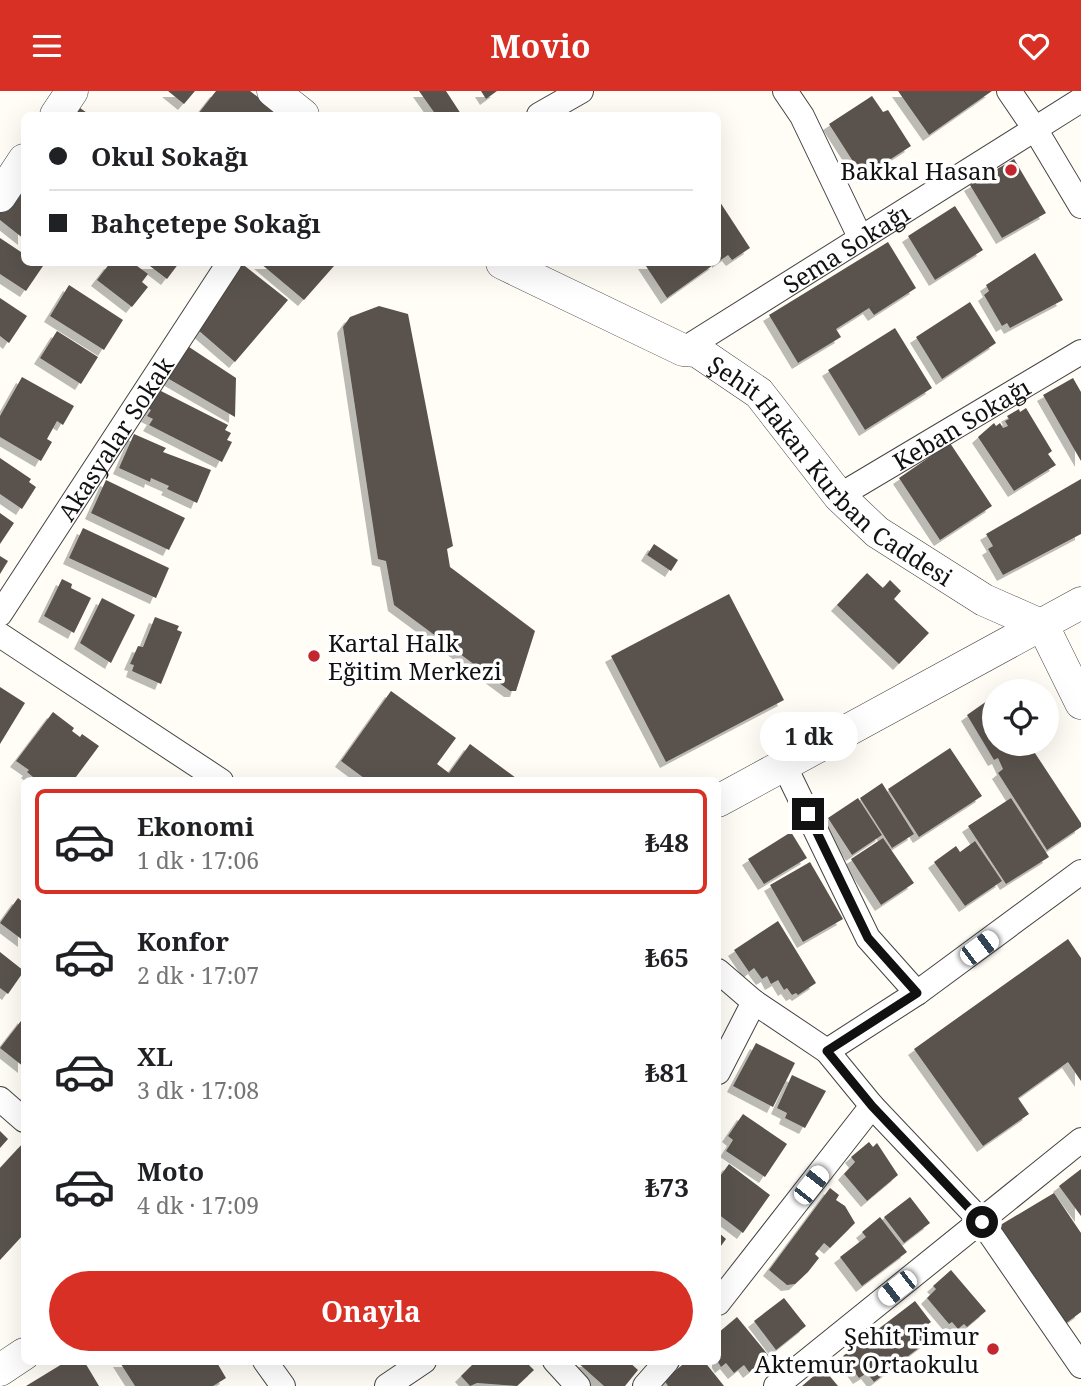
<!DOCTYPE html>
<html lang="tr">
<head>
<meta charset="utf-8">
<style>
  body { margin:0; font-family:"Noto Serif",serif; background:#f2f2f2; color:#202124; height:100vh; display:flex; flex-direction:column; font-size:26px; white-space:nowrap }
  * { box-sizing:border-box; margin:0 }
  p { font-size:23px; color:#757577 }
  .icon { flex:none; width:38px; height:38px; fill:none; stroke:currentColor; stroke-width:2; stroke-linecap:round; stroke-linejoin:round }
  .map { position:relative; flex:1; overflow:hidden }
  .side { position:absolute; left:21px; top:686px; width:700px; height:588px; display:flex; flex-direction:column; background:#fff; border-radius:10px; box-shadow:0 7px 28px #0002 }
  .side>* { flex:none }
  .top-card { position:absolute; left:21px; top:21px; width:700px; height:154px; border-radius:10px; box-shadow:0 7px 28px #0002; display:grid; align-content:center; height:154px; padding:0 28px; background:#fff }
  .buttons { position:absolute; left:982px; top:588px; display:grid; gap:14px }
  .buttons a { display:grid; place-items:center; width:77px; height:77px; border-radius:50%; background:#fff; box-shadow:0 7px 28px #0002; font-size:35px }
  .end { position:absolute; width:32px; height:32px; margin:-16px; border:9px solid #111; background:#fff; box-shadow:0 0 0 4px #fff }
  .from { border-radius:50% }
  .bubble { position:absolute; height:49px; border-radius:24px; background:#fff; box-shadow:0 7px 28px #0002; font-size:23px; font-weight:700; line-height:49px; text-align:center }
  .car { position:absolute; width:21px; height:42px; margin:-21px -10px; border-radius:9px; box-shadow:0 0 5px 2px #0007; background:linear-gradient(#fff 24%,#345 0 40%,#fff 0 76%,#345 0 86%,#fff 0) }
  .top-card b { display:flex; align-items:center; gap:24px; height:66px; font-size:26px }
  .top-card b+b { border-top:2px solid #e0e0e0 }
  .top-card i { width:18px; height:18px; background:#202124 }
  ul { padding:12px 0 0; list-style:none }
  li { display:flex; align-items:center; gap:21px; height:105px; margin:0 14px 10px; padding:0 14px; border:4px solid transparent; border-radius:10px }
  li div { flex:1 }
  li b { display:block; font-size:26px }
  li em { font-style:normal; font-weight:700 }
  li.active { border-color:#d93025 }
  li>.icon { width:63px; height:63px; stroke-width:1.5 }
  .cta { display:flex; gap:14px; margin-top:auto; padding:14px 28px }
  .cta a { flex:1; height:80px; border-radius:42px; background:#d93025; color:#fff; font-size:28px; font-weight:700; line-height:80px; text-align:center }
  header { display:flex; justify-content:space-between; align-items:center; height:91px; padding:0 28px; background:#d93025; color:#fff; font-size:32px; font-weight:700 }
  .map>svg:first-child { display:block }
  .building { fill:#5a524d; filter:url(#shadow) }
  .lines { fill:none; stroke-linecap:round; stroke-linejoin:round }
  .minor-casing { stroke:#444; stroke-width:26 }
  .tertiary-casing { stroke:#444; stroke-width:33 }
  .minor { stroke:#fff; stroke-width:24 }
  .tertiary { stroke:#fff; stroke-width:32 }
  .route { stroke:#111; stroke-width:9 }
  .poi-dot { fill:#c4262e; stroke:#fff; stroke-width:2.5 }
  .labels { text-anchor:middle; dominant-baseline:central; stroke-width:7; stroke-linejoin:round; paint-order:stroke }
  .poi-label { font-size:24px; fill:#111; stroke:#fff; text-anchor:end }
  .street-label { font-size:24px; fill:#111; stroke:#fff }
</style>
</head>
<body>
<header><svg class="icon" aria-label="menu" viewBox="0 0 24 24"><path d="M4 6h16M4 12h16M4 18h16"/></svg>Movio<svg class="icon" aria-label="heart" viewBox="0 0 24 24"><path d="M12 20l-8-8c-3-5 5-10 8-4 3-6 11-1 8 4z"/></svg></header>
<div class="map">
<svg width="1081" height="1295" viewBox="0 0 1081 1295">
  <defs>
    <filter id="shadow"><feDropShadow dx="-6" dy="6" stdDeviation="0" flood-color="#0004"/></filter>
  </defs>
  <rect width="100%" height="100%" fill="#fffdf5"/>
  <path class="building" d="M168,0H195L184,13Z
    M216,0H250L281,24H200L198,23Z
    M419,0H446L461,23L436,24Z
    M481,0H497L486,8Z
    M898,0H992L929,44Z
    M872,5L883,21L888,19L911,55L863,86L829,33Z
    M73,12L90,24H65Z
    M1014,68L1046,122L1002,147L970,94Z
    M18,97L24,101V148L0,129V121Z
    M718,108L750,157L732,169L728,164L718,171Z
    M955,115L983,159L935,189L908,145Z
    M0,147L24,163V172H37L43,175L26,200L0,183Z
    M888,151L916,197L874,224L869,217L836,238L841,246L798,272L769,224Z
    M1035,162L1063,209L1010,237L1007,232L1002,235L984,204L989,200L986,194Z
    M110,172H133L148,183L142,191L148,196L132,216L97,189Z
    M146,172H179L167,188Z
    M241,172L288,209L235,271L190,232Z
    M260,172H330L334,175L304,209Z
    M644,172H716L667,207Z
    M69,194L123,229L104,259L50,225Z
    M0,207L27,225L9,252L0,245Z
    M970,211L996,252L942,288L916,246Z
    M379,215L408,223L453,455L447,458L450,476L535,540L516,600H510L394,514L386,470L378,468L343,236L350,226Z
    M895,237L932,297L865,339L828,279Z
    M57,240L98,266L81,293L40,267Z
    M183,252L236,287L235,326L162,284Z
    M22,286L74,315L63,334L57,330L47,348L52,351L41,370L0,346V325Z
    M1073,287L1081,301V370L1043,304Z
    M157,298L228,334L225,339L231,342L227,349L232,351L222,371L149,334L153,328L147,325L151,319L147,317Z
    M1026,317L1052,360L1048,363L1056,374L1014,400L978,346L994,332L996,335L1000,332L1003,337L1008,335L1005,330L1009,328L1007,325L1019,318L1020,321Z
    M134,343L166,357L163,361L211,379L197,412L167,398L169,395L151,387L150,391L119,377Z
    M950,352L992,415L940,449L899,387Z
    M0,367L31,388L29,391L36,396L22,418L0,403Z
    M1081,388V443L1003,484L988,458L993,455L986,443Z
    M106,389L185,427L169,459L91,422Z
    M0,422L14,432L0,453Z
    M83,437L169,477L156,507L69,467Z
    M654,453L678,469L671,480L647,464Z
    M0,465L8,470L0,483Z
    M867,482L883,497L890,489L901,500L894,508L929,542L899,573L837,514Z
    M62,488L72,493L71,497L91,507L74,542L44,525Z
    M729,503L784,609L666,671L611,565Z
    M102,507L135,524L111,572L80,552Z
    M155,526L179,535L177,539L182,541L161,593L132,580L134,574L130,573L138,555L143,556Z
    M0,596L25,612L0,653Z
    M391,600L456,647L437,673L449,682L470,653L520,690H368L341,670Z
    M994,605V653H1029L1081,732V736L1047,759L998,682L1003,678L998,667L994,669L967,624Z
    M53,621L74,637L72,640L80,646L82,643L99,655L73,690H30L33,686L27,681L29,679L16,670Z
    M950,657L982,705L919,746L888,698Z
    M882,692L914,743L892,757L860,707Z
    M858,707L882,744L852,764L828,727Z
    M1011,707L1049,766L1006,793L968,735Z
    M791,741L807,767L764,793L748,768Z
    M883,747L914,792L881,814L851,768Z
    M975,750L1002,790L965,815L934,771L956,755L960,761Z
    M810,771L843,828L803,851L770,794Z
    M18,807L24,812V850L0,832Z
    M778,830L816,892L798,904L796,902L792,904L787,897L784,899L778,889L771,893L767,885L762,888L754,877L749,881L734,859Z
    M1068,848L1081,867V990L1068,971L1018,1007L1029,1023L983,1055L914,958Z
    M0,861L24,880L8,903L0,897Z
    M24,926V976L0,957Z
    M756,952L795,972L773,1016L733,995Z
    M792,984L826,1000L805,1037L785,1027L787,1022L777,1017Z
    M743,1023L787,1053L765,1086L726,1060L733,1049L728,1045Z
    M0,1040L8,1048L0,1057Z
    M24,1051V1143L0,1169V1077Z
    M869,1051L873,1056L877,1052L898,1084L867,1110L844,1083L855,1071L851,1066Z
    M729,1073L770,1104L743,1142L718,1123V1088Z
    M1081,1078V1125L1059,1095Z
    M830,1097L839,1104L836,1109L845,1115L855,1132L830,1157L824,1152L815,1163L819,1167L808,1181L795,1193L787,1194L769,1179Z
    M1054,1102L1081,1142V1221L1065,1233L992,1139Z
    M910,1106L930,1132L904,1152L884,1126Z
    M880,1126L907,1161L862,1195L840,1166L866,1146L862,1141Z
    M718,1141L726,1148L718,1159Z
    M951,1179L986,1220L967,1236L964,1233L958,1238L952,1231L949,1233L927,1207L936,1198L933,1195Z
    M784,1207L806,1235L776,1259L754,1230Z
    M915,1210L931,1231L924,1236L932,1247L874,1291L867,1282L859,1287L843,1265Z
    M737,1226L769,1265L749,1281L744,1274L734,1282L726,1272L721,1276L718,1271V1242Z
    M67,1270H84L99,1295H26Z
    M119,1270H216L226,1287L213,1295H135Z
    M476,1270H525L534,1279L517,1295L477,1292L470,1295L461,1285Z
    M576,1270H628L638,1279L625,1295H604Z
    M687,1270H704L724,1295H668L664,1289Z
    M823,1277L838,1295H802Z"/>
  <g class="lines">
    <g class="minor-casing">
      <g id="minor">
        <path d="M785,0L802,25L860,146"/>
        <path d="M1009,0L1035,38L1081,115"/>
        <path d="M539,24L581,0"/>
        <path id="s1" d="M683,259L1081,9"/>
        <path id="s2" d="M839,405L1081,261"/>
        <path id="s3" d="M0,523L229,172"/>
        <path d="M0,544L221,690"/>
        <path d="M784,674L868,847L917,902"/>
        <path d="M718,880L754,911L827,960L872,1015L982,1131L1081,1275"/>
        <path d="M827,960L917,902L1081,781"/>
        <path d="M718,981L754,911"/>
        <path d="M0,1008L24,1029"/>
        <path d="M718,1212L872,1015"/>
        <path d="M265,1270L283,1295"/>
        <path d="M555,1270L578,1295"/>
        <path d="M387,1295L424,1270"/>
        <path d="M645,1295L667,1270"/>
        <path d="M776,1295L1081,1049"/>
      </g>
    </g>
    <g class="tertiary-casing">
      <g id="tertiary">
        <path d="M273,0L303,24"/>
        <path d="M56,24L72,0"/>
        <path d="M0,105L24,69"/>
        <path id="s4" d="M502,172L683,259L697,260L759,302L839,405L877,441L984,509L1043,535L1081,612"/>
        <path d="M718,710L1081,512"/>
        <path d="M0,1279L24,1263"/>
      </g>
    </g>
    <use href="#minor" class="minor"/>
    <use href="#tertiary" class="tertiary"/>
  </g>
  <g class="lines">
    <path class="route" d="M808,723L868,847L917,902L827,960L872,1015L982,1131"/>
  </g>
  <g class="poi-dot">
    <circle cx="1011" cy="79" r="7"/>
    <circle cx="314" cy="565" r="7"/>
    <circle cx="993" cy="1258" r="7"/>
  </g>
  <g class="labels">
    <g class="poi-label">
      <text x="997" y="79">Bakkal Hasan</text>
      <text x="328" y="551" text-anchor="start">Kartal Halk<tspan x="328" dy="28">Eğitim Merkezi</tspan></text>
      <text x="979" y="1244">Şehit Timur<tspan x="979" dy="28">Aktemur Ortaokulu</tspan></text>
    </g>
    <g class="street-label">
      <text stroke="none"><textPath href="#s1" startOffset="192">Sema Sokağı</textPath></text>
      <text stroke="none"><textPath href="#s2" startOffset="142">Keban Sokağı</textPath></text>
      <text stroke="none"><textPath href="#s3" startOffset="210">Akasyalar Sokak</textPath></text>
      <text stroke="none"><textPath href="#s4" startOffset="396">Şehit Hakan Kurban Caddesi</textPath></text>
    </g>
  </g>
</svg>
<div class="buttons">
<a><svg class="icon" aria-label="locate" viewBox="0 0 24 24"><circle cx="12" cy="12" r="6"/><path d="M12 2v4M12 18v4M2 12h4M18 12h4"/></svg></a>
</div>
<i class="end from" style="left:982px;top:1131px"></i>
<i class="end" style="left:808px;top:723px"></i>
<div class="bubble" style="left:760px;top:621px;width:98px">1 dk</div>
<i class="car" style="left:979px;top:857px;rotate:53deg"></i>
<i class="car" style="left:811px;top:1094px;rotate:38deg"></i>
<i class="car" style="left:897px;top:1197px;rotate:232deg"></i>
<div class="top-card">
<b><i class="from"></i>Okul Sokağı</b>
<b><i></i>Bahçetepe Sokağı</b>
</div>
<section class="side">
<ul>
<li class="active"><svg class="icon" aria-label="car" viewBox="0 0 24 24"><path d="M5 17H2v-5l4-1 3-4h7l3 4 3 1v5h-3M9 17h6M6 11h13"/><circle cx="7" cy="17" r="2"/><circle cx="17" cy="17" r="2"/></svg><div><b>Ekonomi</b><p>1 dk · 17:06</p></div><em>₺48</em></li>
<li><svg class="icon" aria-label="car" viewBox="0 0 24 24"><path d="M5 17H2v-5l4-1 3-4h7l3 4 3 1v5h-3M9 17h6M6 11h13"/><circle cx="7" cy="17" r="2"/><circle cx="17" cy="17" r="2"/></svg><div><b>Konfor</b><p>2 dk · 17:07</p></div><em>₺65</em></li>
<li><svg class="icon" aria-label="car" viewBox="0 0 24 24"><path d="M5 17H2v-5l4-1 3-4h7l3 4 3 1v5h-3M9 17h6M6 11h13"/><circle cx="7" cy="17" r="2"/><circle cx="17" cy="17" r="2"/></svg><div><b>XL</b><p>3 dk · 17:08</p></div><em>₺81</em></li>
<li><svg class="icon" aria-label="car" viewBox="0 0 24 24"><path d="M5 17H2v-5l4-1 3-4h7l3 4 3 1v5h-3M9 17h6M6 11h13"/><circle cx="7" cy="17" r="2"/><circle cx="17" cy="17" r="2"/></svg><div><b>Moto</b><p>4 dk · 17:09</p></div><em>₺73</em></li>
</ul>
<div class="cta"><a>Onayla</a></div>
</section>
</div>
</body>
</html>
